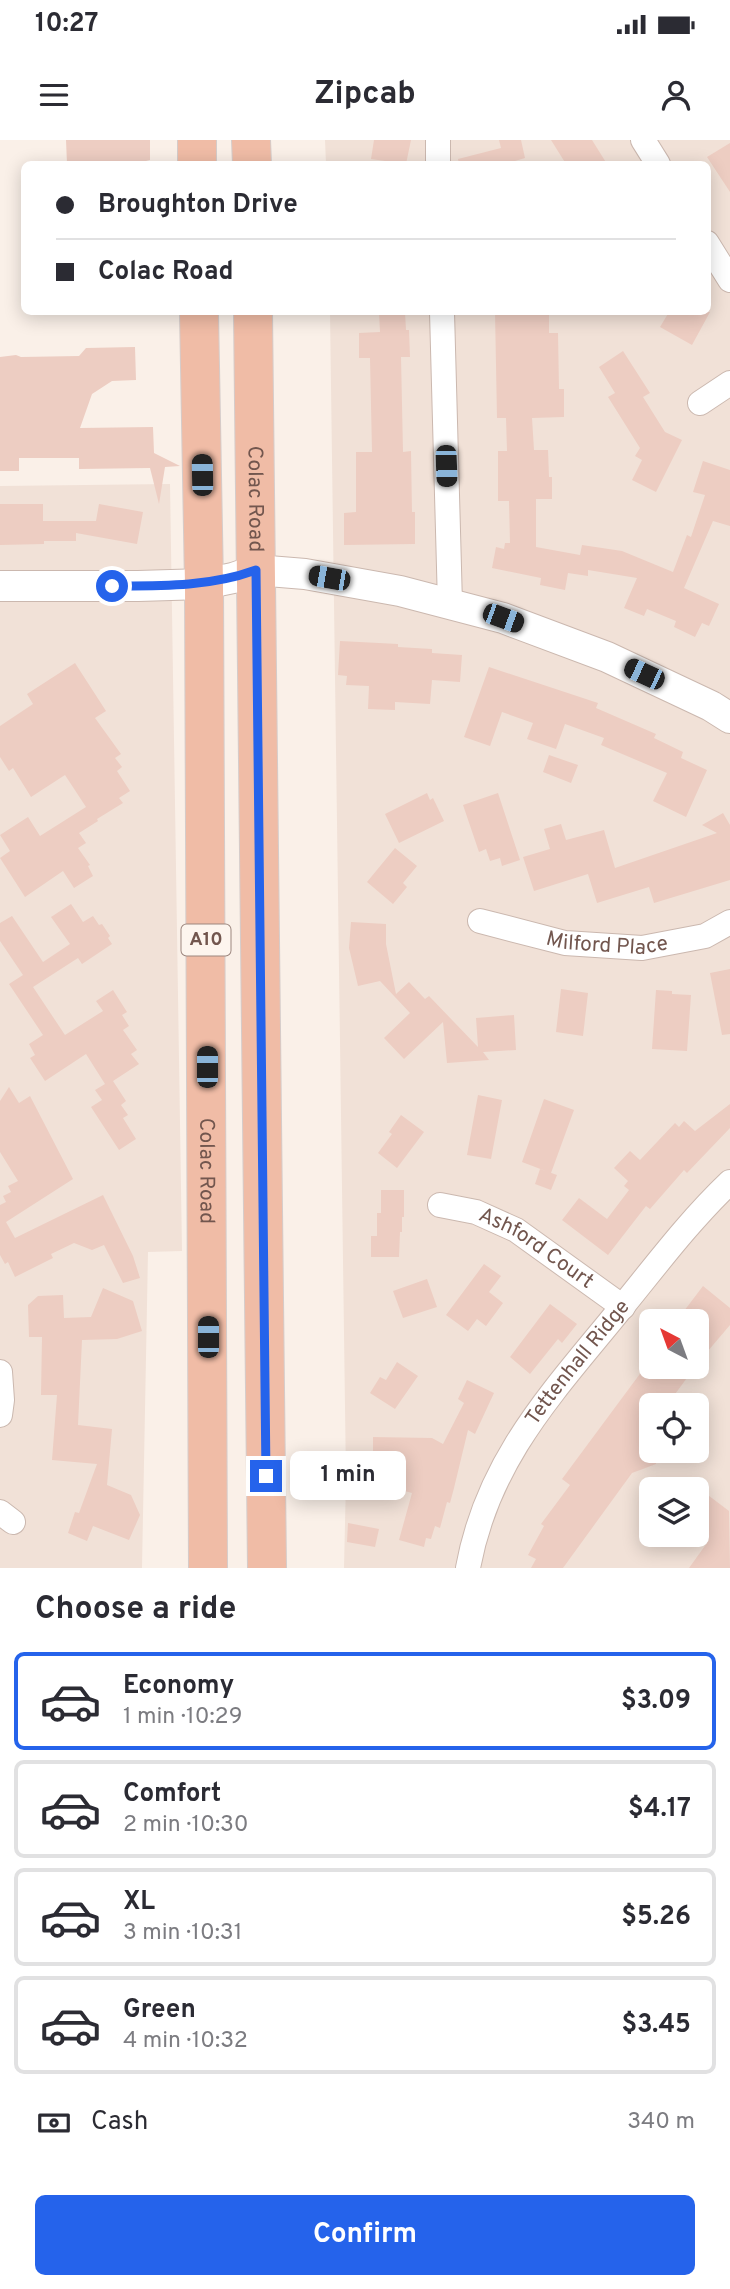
<!DOCTYPE html>
<html lang="en">
<head>
<meta charset="utf-8">
<style>
  body { margin:0; font-family:Overpass,sans-serif; background:#f7f7f7; color:#2b2b33; height:100vh; display:flex; flex-direction:column; font-size:26px; white-space:nowrap }
  * { box-sizing:border-box; margin:0 }
  p { font-size:23px; color:#7c7c81 }
  .icon { flex:none; width:38px; height:38px; fill:none; stroke:currentColor; stroke-width:2; stroke-linecap:round; stroke-linejoin:round }
  .map { position:relative; height:1428px; overflow:hidden }
  .details { display:flex; flex-direction:column; background:#fff; flex:1 }
  .details>* { flex:none }
  .guide { position:absolute; left:21px; top:21px; width:690px; height:154px; border-radius:10px; box-shadow:0 4px 18px #0003; display:grid; align-content:center; height:154px; padding:0 35px; background:#fff }
  .needle { width:46px; rotate:319deg }
  .fabs { position:absolute; left:639px; top:1169px; display:grid; gap:14px }
  .fabs a { display:grid; place-items:center; width:70px; height:70px; border-radius:10px; background:#fff; box-shadow:0 4px 18px #0003; font-size:35px }
  .end { position:absolute; width:32px; height:32px; margin:-16px; border:9px solid #2563eb; background:#fff; box-shadow:0 0 0 4px #fff }
  .from { border-radius:50% }
  .bubble { position:absolute; height:49px; border-radius:10px; background:#fff; box-shadow:0 4px 18px #0003; font-size:23px; font-weight:700; line-height:49px; text-align:center }
  .car { position:absolute; width:21px; height:42px; margin:-21px -10px; border-radius:9px; box-shadow:0 0 5px 2px #0007; background:linear-gradient(#222 24%,#8ab4d8 0 40%,#222 0 76%,#8ab4d8 0 86%,#222 0) }
  .guide b { display:flex; align-items:center; gap:24px; height:66px; font-size:26px }
  .guide b+b { border-top:2px solid #e1e1e2 }
  .guide i { width:18px; height:18px; background:#2b2b33 }
  ul { padding:0; list-style:none }
  li { display:flex; align-items:center; gap:21px; height:98px; margin:0 14px 10px; padding:0 21px; border:4px solid #e1e1e2; border-radius:10px }
  li div { flex:1 }
  li b { display:block; font-size:26px }
  li em { font-style:normal; font-weight:700 }
  li.selected { border-color:#2563eb }
  li>.icon { width:63px; height:63px; stroke-width:1.5 }
  h2 { padding:0 35px; font-size:32px; line-height:84px }
  .pay { display:flex; align-items:center; gap:18px; height:77px; padding:0 35px; font-size:26px }
  .pay p { margin-inline-start:auto }
  .button { display:flex; gap:14px; margin-top:auto; padding:14px 35px }
  .button a { flex:1; height:80px; border-radius:10px; background:#2563eb; color:#fff; font-size:28px; font-weight:700; line-height:80px; text-align:center }
  .status { display:flex; justify-content:space-between; align-items:center; height:49px; padding:0 35px; background:#fff; direction:ltr }
  .status svg { height:19px; fill:currentColor }
  header { display:flex; justify-content:space-between; align-items:center; height:91px; padding:0 35px; background:#fff; font-size:32px; font-weight:700 }
  .map>svg:first-child { display:block }
  .residential { fill:#f1e1d7; fill-rule:evenodd }
  .building { fill:#edcdc2 }
  .lines { fill:none; stroke-linecap:round; stroke-linejoin:round }
  .minor-casing { stroke:#cbb8af; stroke-width:26 }
  .tertiary-casing { stroke:#cbb8af; stroke-width:32 }
  .trunk-casing { stroke:#d5ccca; stroke-width:40 }
  .minor { stroke:#fff; stroke-width:24 }
  .tertiary { stroke:#fff; stroke-width:30 }
  .trunk { stroke:#f0bca6; stroke-width:38 }
  .route { stroke:#2563eb; stroke-width:9 }
  .labels { text-anchor:middle; dominant-baseline:central; stroke-width:5; stroke-linejoin:round; paint-order:stroke }
  .shield { fill:#fdf5ee; stroke:#9c867e; stroke-width:2 }
  .shield-label { font-size:19px; font-weight:bold; fill:#72564e }
  .street-label { font-size:21px; fill:#72564e; stroke:#fdf5ee }
</style>
</head>
<body>
<div class="status"><b>10:27</b><svg viewBox="0 0 49 12"><path d="M0 12V9h3v3zM5 12V6h3v6zM10 12V3h3v9zM15 12V0h3v12zM26 1h20v11H26zM47 4h2v5h-2z"/></svg></div>
<header><svg class="icon" aria-label="menu" viewBox="0 0 24 24"><path d="M4 6h16M4 12h16M4 18h16"/></svg>Zipcab<svg class="icon" aria-label="person" viewBox="0 0 24 24"><circle cx="12" cy="8" r="4"/><path d="M4 21q1-7 8-7t8 7"/></svg></header>
<div class="map">
<svg width="730" height="1428" viewBox="0 0 730 1428">
  <rect width="100%" height="100%" fill="#faf0e8"/>
  <path class="residential" d="M325,0H730V1428H344L346,1339L330,172H707V24H326ZM651,1181H696V1227H651ZM651,1265H696V1311H651ZM651,1349H696V1395H651Z
    M170,344L182,1111L148,1112L142,1428H0V346Z"/>
  <path class="building" d="M66,0H150V20L146,21L147,24H67Z
    M374,0H411L406,24L371,19Z
    M499,0H521L525,18L515,21L516,24H459L458,19L501,8Z
    M551,0H592L607,24H566Z
    M730,3V52L707,17Z
    M379,172H405L406,190H409L410,217H401L403,312L411,311L412,372H415V404L344,405V373L356,372V312H372L370,218H359V193L380,192Z
    M495,172H549V193H558L559,249H564V277L532,278L534,310H548L549,337H552V359H536V407L580,415L582,405L622,411L673,432L687,395L691,397L705,355L693,352L703,321L730,330V386L713,381L684,448L719,464L709,486L702,483L695,497L674,487L676,481L647,469L644,476L624,468L637,438L588,430V436L568,433L565,450L540,445L541,438L492,428L496,407L504,409L505,403H510L509,361H498V311H507L506,278H497Z
    M669,172H710L692,205L660,187Z
    M135,207L136,240L112,241L92,254L80,288L153,287L154,313L180,326L165,327L159,364L150,328L79,329V318H19V331H0V217L16,215L21,217L79,216L86,208Z
    M623,211L650,253L643,257L665,292L682,300L656,352L632,340L642,320L635,316L640,308L608,257L615,253L599,227Z
    M0,364H43V381H96L99,364L143,372L137,404L76,393V401H44V404L0,405Z
    M340,501L398,504V507L432,509V513L462,515L460,542L432,540L430,564L395,562V570L368,569L369,546L346,545L347,536L338,535Z
    M75,523L106,571L95,578L121,614L115,618L122,627L117,631L130,651L119,658L123,663L97,679L98,681L79,693L86,703L78,708L90,725L88,726L93,736L74,748L63,731L25,757L0,718L10,711L0,695L28,677L40,696L86,667L65,635L31,657L13,628L9,631L0,617V586L33,564L27,554Z
    M489,527L598,563L596,568L656,594L654,598L683,612L681,618L707,630L686,677L653,661L667,633L601,605L604,598L565,584L556,609L527,599L533,583L502,572L490,606L464,597Z
    M549,615L578,625L571,643L543,632Z
    M427,653L430,660L433,658L444,681L399,703L385,674Z
    M498,653L520,720L502,726L500,718L490,721L486,709L479,712L463,665Z
    M723,673L730,685V740L654,763L649,747L597,763L588,734L534,751L523,717L550,709L544,689L561,684L566,700L604,690L615,728L717,693L702,685Z
    M395,708L417,726L403,743L407,747L393,764L367,742Z
    M71,764L83,782L93,776L99,785L102,784L110,796L108,798L112,804L82,824L78,818L33,847L65,895L103,871L96,861L113,850L127,872L122,875L129,886L123,890L137,910L131,914L139,924L113,941L126,961L121,965L128,975L123,978L136,999L119,1010L91,967L102,960L95,950L105,944L86,914L45,941L30,918L35,915L29,904L43,895L9,844L23,835L0,801V783L12,776L43,822L70,804L51,777Z
    M351,782L386,784V804L396,854L409,842L425,859L429,856L478,907L476,878L514,875L516,910L483,912L489,920L447,923L443,882L404,919L384,898L410,873L380,841L358,846L349,808Z
    M730,829V894L722,895L710,833Z
    M561,849L588,853L583,896L556,892Z
    M656,850L672,851V854L691,855L687,911L652,909Z
    M9,947L19,963L30,956L73,1039L6,1082L15,1098L103,1055L133,1116L140,1138L123,1143L104,1105L92,1110L74,1103L51,1114L53,1118L15,1137L8,1122L5,1124L0,1115V1065L6,1062L3,1056L11,1052L8,1046L18,1041L0,1012V961Z
    M478,955L502,960L491,1019L467,1015Z
    M544,959L574,970L551,1033L522,1022Z
    M730,964V988L687,1033L684,1030L650,1069L646,1066L608,1115L562,1080L579,1058L607,1079L629,1050L624,1046L628,1041L614,1028L630,1011L640,1020L675,983L679,987L684,981L695,991Z
    M401,975L424,992L397,1028L378,1013L392,994L389,992Z
    M540,1029L557,1035L551,1050L535,1044Z
    M381,1050H404V1077H402V1092H400L399,1117H371V1096H377V1073H381Z
    M484,1124L501,1136L489,1152L503,1163L486,1186L477,1179L468,1191L446,1175Z
    M427,1139L437,1167L403,1178L393,1151Z
    M703,1146L730,1168V1185L696,1225V1181L684,1171Z
    M103,1148L133,1161L142,1191L117,1199L82,1200L78,1285L112,1289L107,1345L131,1355L140,1375L129,1400L93,1386L87,1401L68,1393L75,1372L79,1373L97,1324L52,1320L57,1255H41L42,1197H29L28,1165L38,1156L63,1155L64,1178L91,1177Z
    M550,1164L577,1184L562,1203L558,1199L530,1234L510,1217Z
    M397,1222L418,1236L395,1269L370,1253L380,1237L386,1240Z
    M645,1227H695L667,1265H651V1311L657,1312L656,1324L632,1333L563,1428H531L536,1419L528,1415L544,1386L541,1384L570,1345L562,1339Z
    M467,1240L494,1253L475,1294L468,1290L454,1348L450,1363L447,1362L440,1388L435,1386L431,1399L426,1398L424,1407L399,1400L412,1353L375,1343L382,1316H373V1297L432,1298L443,1304L464,1263L458,1259Z
    M696,1346L729,1371L730,1428H689L707,1403L696,1395Z
    M348,1383L379,1389L375,1407L347,1402Z"/>
  <g class="lines">
    <g class="minor-casing">
      <g id="minor">
        <path d="M438,0V24"/>
        <path d="M643,0L658,24"/>
        <path d="M707,103L730,140"/>
        <path d="M442,172L450,464"/>
        <path d="M700,263L730,243"/>
        <path id="s1" d="M480,781L565,803L642,808L705,796L730,782"/>
        <path id="s2" d="M440,1065L476,1072L516,1090L623,1167"/>
        <path d="M0,1232L2,1260L0,1275"/>
        <path d="M0,1372L13,1382"/>
        <path id="s3" d="M468,1428C488,1318 555,1250 622,1167C657,1124 690,1080 730,1042"/>
      </g>
    </g>
    <g class="tertiary-casing">
      <path id="tertiary" d="M0,446H138L204,444L233,438L256,430L305,434L400,451L503,478L607,517L711,566L730,578"/>
    </g>
    <g class="trunk-casing">
      <g id="trunk">
        <path d="M197,0V24"/>
        <path d="M251,0L252,24"/>
        <path id="s4" d="M199,172L204,444L208,1428"/>
        <path id="s5" d="M253,172L267,1428"/>
      </g>
    </g>
    <use href="#minor" class="minor"/>
    <use href="#tertiary" class="tertiary"/>
    <use href="#trunk" class="trunk"/>
  </g>
  <g class="lines">
    <path class="route" d="M112,446C161,446 210,447 256,430L266,1336"/>
  </g>
  <g class="labels">
    <rect class="shield" x="181.5" y="784.5" width="49" height="31" rx="5"/>
    <g class="shield-label">
      <text x="206" y="800">A10</text>
    </g>
    <g class="street-label">
      <text stroke="none"><textPath href="#s5" startOffset="187">Colac Road</textPath></text>
      <text stroke="none"><textPath href="#s1" startOffset="130">Milford Place</textPath></text>
      <text stroke="none"><textPath href="#s4" startOffset="859">Colac Road</textPath></text>
      <text stroke="none"><textPath href="#s2" startOffset="107">Ashford Court</textPath></text>
      <text stroke="none"><textPath href="#s3" startOffset="236">Tettenhall Ridge</textPath></text>
    </g>
  </g>
</svg>
<div class="fabs">
<a><svg class="needle" viewBox="-14 -14 28 28"><path d="M0-13l5 13h-10z" fill="#e53935"/><path d="M0 13l5-13h-10z" fill="#7c7c81"/></svg></a>
<a><svg class="icon" aria-label="locate" viewBox="0 0 24 24"><circle cx="12" cy="12" r="6"/><path d="M12 2v4M12 18v4M2 12h4M18 12h4"/></svg></a>
<a><svg class="icon" aria-label="layers" viewBox="0 0 24 24"><path d="M12 4l9 5-9 5-9-5zM3 14l9 5 9-5"/></svg></a>
</div>
<i class="end from" style="left:112px;top:446px"></i>
<i class="end" style="left:266px;top:1336px"></i>
<div class="bubble" style="left:290px;top:1311px;width:116px">1 min</div>
<i class="car" style="left:446px;top:326px;rotate:178deg"></i>
<i class="car" style="left:202px;top:335px;rotate:359deg"></i>
<i class="car" style="left:329px;top:438px;rotate:280deg"></i>
<i class="car" style="left:503px;top:478px;rotate:110deg"></i>
<i class="car" style="left:644px;top:534px;rotate:295deg"></i>
<i class="car" style="left:207px;top:927px;rotate:0deg"></i>
<i class="car" style="left:208px;top:1197px;rotate:0deg"></i>
<div class="guide">
<b><i class="from"></i>Broughton Drive</b>
<b><i></i>Colac Road</b>
</div>
</div>
<section class="details">
<h2>Choose a ride</h2>
<ul>
<li class="selected"><svg class="icon" aria-label="car" viewBox="0 0 24 24"><path d="M5 17H2v-5l4-1 3-4h7l3 4 3 1v5h-3M9 17h6M6 11h13"/><circle cx="7" cy="17" r="2"/><circle cx="17" cy="17" r="2"/></svg><div><b>Economy</b><p>1 min · 10:29</p></div><em>$3.09</em></li>
<li><svg class="icon" aria-label="car" viewBox="0 0 24 24"><path d="M5 17H2v-5l4-1 3-4h7l3 4 3 1v5h-3M9 17h6M6 11h13"/><circle cx="7" cy="17" r="2"/><circle cx="17" cy="17" r="2"/></svg><div><b>Comfort</b><p>2 min · 10:30</p></div><em>$4.17</em></li>
<li><svg class="icon" aria-label="car" viewBox="0 0 24 24"><path d="M5 17H2v-5l4-1 3-4h7l3 4 3 1v5h-3M9 17h6M6 11h13"/><circle cx="7" cy="17" r="2"/><circle cx="17" cy="17" r="2"/></svg><div><b>XL</b><p>3 min · 10:31</p></div><em>$5.26</em></li>
<li><svg class="icon" aria-label="car" viewBox="0 0 24 24"><path d="M5 17H2v-5l4-1 3-4h7l3 4 3 1v5h-3M9 17h6M6 11h13"/><circle cx="7" cy="17" r="2"/><circle cx="17" cy="17" r="2"/></svg><div><b>Green</b><p>4 min · 10:32</p></div><em>$3.45</em></li>
</ul>
<div class="pay"><svg class="icon" aria-label="cash" viewBox="0 0 24 24"><path d="M3 7h18v10H3z"/><circle cx="12" cy="12" r="2"/></svg>Cash<p>340 m</p></div>
<div class="button"><a>Confirm</a></div>
</section>
</body>
</html>
